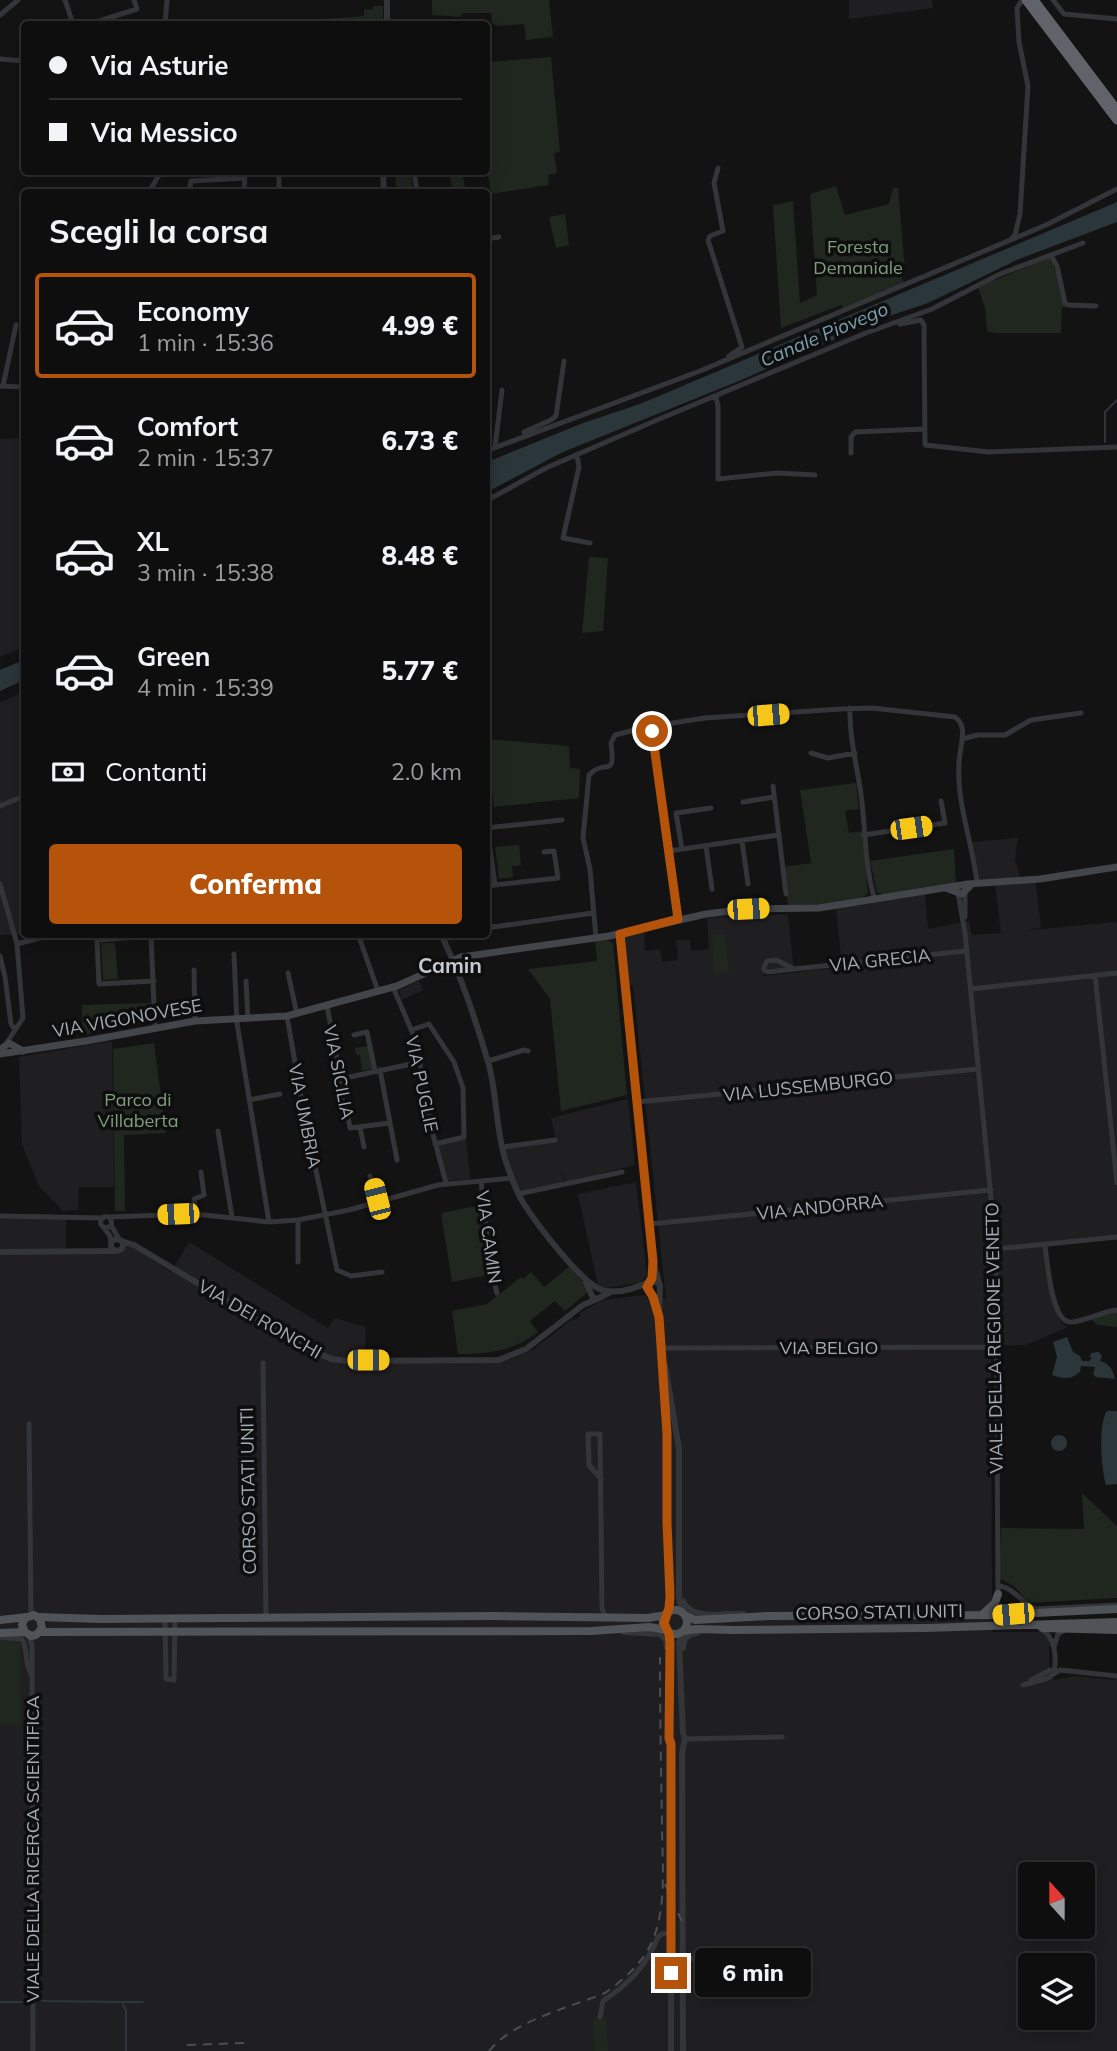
<!DOCTYPE html>
<html lang="it">
<head>
<meta charset="utf-8">
<style>
  body { margin:0; font-family:Mulish,sans-serif; background:#171718; color:#f1f3f6; height:100vh; display:flex; flex-direction:column; font-size:26px; white-space:nowrap }
  * { box-sizing:border-box; margin:0 }
  p { font-size:23px; color:#9b9c9e }
  .icon { flex:none; width:38px; height:38px; fill:none; stroke:currentColor; stroke-width:2; stroke-linecap:round; stroke-linejoin:round }
  .map { position:relative; flex:1; overflow:hidden }
  .details { position:absolute; left:21px; top:189px; width:469px; height:749px; display:flex; flex-direction:column; background:#0e0e0f; border-radius:7px; box-shadow:0 4px 18px #0003,0 0 0 2px #2e2e2f }
  .details>* { flex:none }
  .top-card { position:absolute; left:21px; top:21px; width:469px; height:154px; border-radius:7px; box-shadow:0 4px 18px #0003,0 0 0 2px #2e2e2f; display:grid; align-content:center; height:154px; padding:0 28px; background:#0e0e0f }
  .needle { width:46px; rotate:339deg }
  .fabs { position:absolute; left:1018px; top:1862px; display:grid; gap:14px }
  .fabs a { display:grid; place-items:center; width:77px; height:77px; border-radius:7px; background:#0e0e0f; box-shadow:0 4px 18px #0003,0 0 0 2px #2e2e2f; font-size:35px }
  .end { position:absolute; width:32px; height:32px; margin:-16px; border:9px solid #b45309; background:#fff; box-shadow:0 0 0 4px #fff }
  .from { border-radius:50% }
  .bubble { position:absolute; height:49px; border-radius:7px; background:#0e0e0f; box-shadow:0 4px 18px #0003,0 0 0 2px #2e2e2f; font-size:23px; font-weight:800; line-height:49px; text-align:center }
  .car { position:absolute; width:21px; height:42px; margin:-21px -10px; border-radius:9px; box-shadow:0 0 5px 2px #0007; background:linear-gradient(#f5c518 24%,#345 0 40%,#f5c518 0 76%,#345 0 86%,#f5c518 0) }
  .top-card b { display:flex; align-items:center; gap:24px; height:66px; font-size:26px }
  .top-card b+b { border-top:2px solid #2e2e2f }
  .top-card i { width:18px; height:18px; background:#f1f3f6 }
  ul { padding:0; list-style:none }
  li { display:flex; align-items:center; gap:21px; height:105px; margin:0 14px 10px; padding:0 14px; border:4px solid transparent; border-radius:7px }
  li div { flex:1 }
  li b { display:block; font-size:26px }
  li em { font-style:normal; font-weight:800 }
  li.current { border-color:#b45309 }
  li>.icon { width:63px; height:63px; stroke-width:1.5 }
  h2 { padding:0 28px; font-size:32px; line-height:84px }
  .pay { display:flex; align-items:center; gap:18px; height:77px; padding:0 28px; font-size:26px }
  .pay p { margin-inline-start:auto }
  .primary-button { display:flex; gap:14px; margin-top:auto; padding:14px 28px }
  .primary-button a { flex:1; height:80px; border-radius:7px; background:#b45309; color:#fff; font-size:28px; font-weight:800; line-height:80px; text-align:center }
  .map>svg:first-child { display:block }
  .built { fill:#1f1f21; fill-rule:evenodd }
  .green { fill:#1f271f }
  .water { fill:#2b363a }
  .lines { fill:none; stroke-linecap:round; stroke-linejoin:round }
  .stream { stroke:#2b363a; stroke-width:2 }
  .minor { stroke:#343539; stroke-width:5 }
  .tertiary { stroke:#343539; stroke-width:6 }
  .secondary { stroke:#424549; stroke-width:7 }
  .primary { stroke:#505358; stroke-width:8 }
  .motorway { stroke:#60646a; stroke-width:9 }
  .rail { stroke:#4b4e52; stroke-width:2; stroke-dasharray:9 7; stroke-linecap:butt }
  .route { stroke:#b45309; stroke-width:9 }
  .labels { text-anchor:middle; dominant-baseline:central; stroke-width:7; stroke-linejoin:round; paint-order:stroke }
  .park-label { font-size:18px; fill:#7f9f7b; stroke:#0e0e0f }
  .street-label { font-size:18px; fill:#a4acb4; stroke:#0e0e0f }
  .water-label { font-size:19px; font-style:italic; fill:#7ba0af; stroke:#0e0e0f }
  .quarter-label { font-size:21px; font-weight:bold; fill:#c5cad1; stroke:#0e0e0f }
</style>
</head>
<body>
<div class="map">
<svg width="1117" height="2051" viewBox="0 0 1117 2051">
  <rect width="100%" height="100%" fill="#131314"/>
  <path class="built" d="M849,0H932L933,8L849,19Z
    M24,438V647L0,657V439Z
    M24,692V934L38,935H0V702Z
    M1018,838L1015,860L1020,877H1035L1041,928L1020,931L1117,922V1239L1046,1247L1050,1285L1059,1317L1062,1324L1068,1327L1026,1345L991,1346L992,1632H1043L1049,1638V1664L1054,1680L1075,1676L1117,1680V2051H0V1214L63,1216L66,1220V1250L131,1246L171,1272L189,1242L328,1328L335,1318L366,1327L364,1363L499,1362L512,1359L534,1349L572,1319L575,1320L580,1316V1313L603,1300L644,1295L649,1299H666L633,985H627L622,936L644,930L645,951L660,949L662,962L678,960L676,940H690L691,951L709,949L707,918L758,914L788,915L794,971L763,974L764,976L842,967L836,907L925,894L928,929L969,921L972,935L1001,933L995,884L979,885L972,842ZM1031,1874H1083V1927H1031ZM1031,1965H1083V2018H1031Z
    M419,981L423,990L402,1000L399,990Z
    M112,1041L114,1187H79L78,1210L63,1211L39,1186L22,1144L19,1057Z
    M628,1099L635,1165L565,1182L562,1170L564,1183L519,1194L504,1148L556,1140L551,1118Z
    M466,1137L470,1179L446,1181L437,1146Z
    M636,1182L647,1276L639,1283L604,1288L598,1286L578,1194Z"/>
  <path class="green" d="M432,0H549L553,37L526,40L524,24L497,26L492,23L491,13H463L461,17L432,15Z
    M373,6H383V24H257L364,16V9L372,10Z
    M551,57L560,152L554,153L557,173L548,175L549,185L491,194L486,162L487,62Z
    M449,172H462L466,192H453Z
    M411,176L413,192H397L395,177Z
    M836,186L845,215L889,204L893,188H898L905,271L902,278L904,283L844,310L841,305L781,328L773,205L793,201L800,303L817,295L810,194Z
    M565,214L569,245L556,248L549,217Z
    M1048,258L1052,260L1066,308L1062,307L1061,333H994L987,331L985,308L978,287Z
    M589,557L608,558L603,631L582,633Z
    M487,739L569,746L570,768L580,769L579,798L494,807L489,764H487Z
    M856,783L859,809L845,811L849,833L862,831L868,893C854,908 808,905 788,905L783,867L811,863L800,790Z
    M519,845L521,865L512,866L513,877L499,879L495,847Z
    M954,849L956,886L885,895L877,893L870,861Z
    M725,934L729,972L714,974L712,935Z
    M606,940L613,943L627,1095L561,1111L550,999L528,969L597,961L595,941Z
    M101,943H115L118,979L103,980Z
    M151,1003L149,1022L82,1035V1005Z
    M154,1043L166,1133L124,1135L125,1211H115L113,1049Z
    M368,1046L372,1069L362,1071L360,1055H356L355,1048Z
    M481,1205L488,1275L452,1282L441,1213Z
    M570,1266L588,1288V1292L565,1311L555,1301L530,1321L538,1332C514,1351 489,1354 458,1354L452,1311L487,1304L521,1277L523,1279L531,1272L544,1287Z
    M1117,1311V1327L1098,1325L1089,1318Z
    M1082,1493L1117,1526V1598L1029,1603L1014,1586L999,1578L1001,1528L1084,1529Z
    M0,1639H16L20,1643L21,1723L19,1725H0Z
    M606,2018L608,2051H595L593,2019Z"/>
  <path class="water" d="M1117,202V222L1019,259L928,303L886,317L739,381L563,452L487,492V462L583,423L640,404Z
    M24,660V680L0,691V670Z
    M1067,1337L1073,1352L1080,1356L1082,1361H1089L1092,1358L1090,1356L1091,1353L1099,1352L1102,1356L1100,1361C1110,1364 1113,1370 1115,1379L1096,1377L1093,1374L1095,1367L1081,1366L1080,1372C1071,1380 1062,1379 1052,1375L1057,1357L1053,1342Z
    M1107,1411H1117V1484L1106,1485C1101,1469 1098,1424 1107,1411Z
    M1051 1443a8 8 0 1 1 16 0a8 8 0 1 1-16 0Z"/>
  <g class="lines">
    <path class="stream" d="M1105,442V412L1117,400
      M42,2001L122,2002L126,2011V2051
      M0,2002H22
      M123,2002H143"/>
    <path class="minor" d="M65,0L73,24
      M1053,0L1064,14L1117,19
      M0,15L18,0
      M90,24L137,9L134,0
      M165,24L167,0
      M0,59L24,61
      M718,168L714,183L723,231L710,236L708,240L742,347L729,356
      M267,172H279
      M414,172L417,192
      M33,191L60,192
      M149,192L159,175
      M189,192L191,181L245,178
      M244,192L245,172
      M279,192V173
      M1012,238L1015,235L1020,214L1028,86L1019,42L1017,8L1021,2
      M486,239L499,237
      M1051,255L1057,266L1065,303L1068,305L1096,306
      M22,301L24,300
      M900,324L921,320L924,325L925,445L989,452L1117,447
      M0,386L24,387
      M3,386L16,325
      M716,397L718,406V479L777,473L815,475
      M524,432L551,420L556,416L564,361
      M495,447L502,390
      M486,451L700,371L1046,225L1117,189
      M851,453V437L855,432L924,429
      M577,455L579,467L563,538L590,543
      M486,501L546,468L657,420L866,333L932,309L1000,274L1083,243
      M850,708C849,736 857,766 861,794C866,830 864,865 875,900
      M653,728L678,919
      M963,739L977,735H1005L1031,720L1081,713
      M811,753L828,758L855,753
      M773,786L786,894
      M743,802L774,797
      M0,806L24,796
      M486,821L495,885
      M486,828L562,820
      M863,835L945,823L941,801
      M742,841L748,884
      M706,846L712,889
      M682,849L676,813L711,808
      M669,851L778,835
      M0,884L17,944L23,1018L6,1044
      M486,886L558,878L554,851L544,852
      M965,892V917
      M958,893L965,933L996,1249L998,1594
      M486,928L593,913
      M358,934L378,991
      M151,936L97,940L99,984L154,981
      M151,936L155,1027
      M596,938L590,869L583,838L589,775C605,757 616,781 611,743L615,735L646,727L653,728L659,725L705,718L841,709L872,708L955,717C965,724 963,736 961,747C952,794 972,837 977,883
      M17,944L55,934
      M234,954L237,1023L269,1222
      M0,956L5,977L11,1024L14,1028
      M794,969L768,972L764,970V967L767,961L776,960L794,969L966,951
      M194,970L195,1021
      M288,973L297,1014
      M1095,975L1117,1183
      M246,981L248,1019
      M393,987L416,1041L431,1127L446,1183
      M971,989L1117,973
      M327,1006L338,1063L344,1112L348,1117L350,1128L390,1123
      M287,1016L303,1109L337,1270L351,1276L382,1272
      M411,1030L429,1024L454,1062L463,1088L464,1137L435,1144
      M354,1035L367,1032L375,1071
      M488,1061L524,1050L528,1051
      M380,1070L397,1160
      M340,1079L421,1062
      M249,1100L280,1094
      M637,1102L978,1069
      M360,1127L364,1147
      M218,1131L232,1217
      M503,1147L555,1140
      M370,1176L378,1202
      M481,1181L491,1271L497,1293
      M518,1194L622,1172
      M195,1214L194,1199L204,1195L201,1172
      M0,1216L103,1218
      M100.5 1222a5.5 5.5 0 1 1 11 0a5.5 5.5 0 1 1-11 0Z
      M108,1217L195,1214L269,1222L298,1220L349,1210L438,1185L512,1178
      M298,1220V1262
      M650,1224L991,1190
      M111,1225L119,1239
      M104,1228L110,1236L111,1242
      M1045,1245C1047,1260 1051,1319 1069,1322C1077,1324 1104,1311 1117,1310
      M996,1249L1117,1237
      M662,1348L996,1347
      M263,1363L266,1619
      M29,1424L31,1615
      M601,1479L589,1465L588,1434H600L602,1609L606,1617
      M998,1586C1015,1587 1021,1604 1036,1609L1117,1605
      M165,1619L166,1679L174,1680L175,1619
      M1040,1629C1055,1635 1057,1658 1054,1672
      M29,1635L32,1646L33,2051
      M0,1637L22,1639C29,1652 23,1661 32,1676
      M1054,1647L1058,1634L1065,1630
      M1031,1680L1050,1670
      M1023,1685L1046,1679L1060,1670L1117,1676
      M685,1739L782,1737
      M671,1959L795,1958
      M600,2017L603,2001C628,1984 647,1966 658,1937L662,1934L672,1932"/>
    <path class="tertiary" d="M387,24V0
      M383,172L384,192
      M441,934C461,976 476,1020 489,1065C497,1096 496,1129 505,1159C510,1174 515,1190 524,1204C536,1223 582,1284 602,1290C618,1295 639,1287 653,1280L660,1285L659,1317L668,1449L667,1522L670,1596L667,1613
      M620,934L653,1261L659,1282
      M111 1245a6 6 0 1 1 12 0a6 6 0 1 1-12 0Z
      M121,1241L134,1245L307,1349L332,1359L347,1361L499,1360L526,1349L583,1305L597,1299
      M0,1252L114,1251
      M586,1282L593,1298L597,1299L611,1292
      M649,1291L654,1297L658,1315
      M665,1365L679,1449V1598L683,1613
      M683,1601C691,1621 725,1613 743,1614
      M668,1631L670,1643L669,1738L671,1744V2051
      M624,1632L660,1634L666,1640L667,1648
      M682,1632L679,1643L683,1733L685,1739L682,1753L683,2051
      M683,1648C683,1639 687,1634 697,1633"/>
    <path class="secondary" d="M948,889L962,894L972,884
      M0,1050L9,1043L23,1051
      M0,1054L86,1041L195,1021L287,1016L397,986L461,957L609,936L706,914L748,909L819,908L968,884L1040,879L1117,867"/>
    <path class="primary" d="M663 1622a12 12 0 1 1 24 0a12 12 0 1 1-24 0Z
      M983,1614L995,1603L998,1594
      M685,1615L695,1620L769,1616L996,1615L1117,1609
      M38,1617L101,1619L493,1616L648,1618L666,1615
      M0,1620L27,1617
      M1043,1628L1117,1630
      M684,1631L696,1629L733,1630L925,1628L1117,1622
      M40,1632L591,1631L649,1627L667,1630
      M0,1633L25,1632L31,1636L36,1635L42,1628L40,1619L34,1615L25,1618L22,1625L25,1632"/>
    <path class="motorway" d="M1026,0L1117,120
      M1034,0L1117,110"/>
    <path class="rail" d="M665,1884L683,1924
      M187,2045L244,2043
      M489,2051C514,2020 569,2008 605,1993C626,1978 645,1961 654,1937C667,1902 662,1860 662,1824C661,1769 660,1713 660,1657"/>
  </g>
  <g class="lines">
    <path class="route" d="M652,731L678,919L620,934L653,1261L652,1278L647,1287L653,1297L659,1317L667,1434V1522L670,1596L669,1608L664,1623L669,1634L670,1643L669,1738L671,1744V1973"/>
  </g>
  <g class="labels">
    <g class="park-label">
      <text x="858" y="246">Foresta<tspan x="858" dy="21">Demaniale</tspan></text>
      <text x="138" y="1099">Parco di<tspan x="138" dy="21">Villaberta</tspan></text>
    </g>
    <g class="street-label">
      <text transform="translate(880 960) rotate(-6)">VIA GRECIA</text>
      <text transform="translate(127 1018) rotate(-10)">VIA VIGONOVESE</text>
      <text transform="translate(339 1072) rotate(79)">VIA SICILIA</text>
      <text transform="translate(422 1084) rotate(78)">VIA PUGLIE</text>
      <text transform="translate(808 1086) rotate(-6)">VIA LUSSEMBURGO</text>
      <text transform="translate(305 1116) rotate(79)">VIA UMBRIA</text>
      <text transform="translate(820 1207) rotate(-6)">VIA ANDORRA</text>
      <text transform="translate(489 1237) rotate(82)">VIA CAMIN</text>
      <text transform="translate(260 1319) rotate(30)">VIA DEI RONCHI</text>
      <text transform="translate(994 1338) rotate(-91)">VIALE DELLA REGIONE VENETO</text>
      <text x="829" y="1347">VIA BELGIO</text>
      <text transform="translate(248 1491) rotate(-91)">CORSO STATI UNITI</text>
      <text transform="translate(879 1612) rotate(-1)">CORSO STATI UNITI</text>
      <text transform="translate(32 1849) rotate(-90)">VIALE DELLA RICERCA SCIENTIFICA</text>
    </g>
    <g class="water-label">
      <text transform="translate(824 334) rotate(-23)">Canale Piovego</text>
    </g>
    <g class="quarter-label">
      <text x="450" y="965">Camin</text>
    </g>
  </g>
</svg>
<div class="fabs">
<a><svg class="needle" viewBox="-14 -14 28 28"><path d="M0-13l5 13h-10z" fill="#e53935"/><path d="M0 13l5-13h-10z" fill="#9b9c9e"/></svg></a>
<a><svg class="icon" aria-label="layers" viewBox="0 0 24 24"><path d="M12 4l9 5-9 5-9-5zM3 14l9 5 9-5"/></svg></a>
</div>
<i class="end from" style="left:652px;top:731px"></i>
<i class="end" style="left:671px;top:1973px"></i>
<div class="bubble" style="left:695px;top:1948px;width:116px">6 min</div>
<i class="car" style="left:768px;top:715px;rotate:85deg"></i>
<i class="car" style="left:911px;top:828px;rotate:82deg"></i>
<i class="car" style="left:748px;top:909px;rotate:87deg"></i>
<i class="car" style="left:377px;top:1199px;rotate:346deg"></i>
<i class="car" style="left:178px;top:1214px;rotate:268deg"></i>
<i class="car" style="left:368px;top:1360px;rotate:90deg"></i>
<i class="car" style="left:1013px;top:1614px;rotate:265deg"></i>
<div class="top-card">
<b><i class="from"></i>Via Asturie</b>
<b><i></i>Via Messico</b>
</div>
<section class="details">
<h2>Scegli la corsa</h2>
<ul>
<li class="current"><svg class="icon" aria-label="car" viewBox="0 0 24 24"><path d="M5 17H2v-5l4-1 3-4h7l3 4 3 1v5h-3M9 17h6M6 11h13"/><circle cx="7" cy="17" r="2"/><circle cx="17" cy="17" r="2"/></svg><div><b>Economy</b><p>1 min · 15:36</p></div><em>4.99 €</em></li>
<li><svg class="icon" aria-label="car" viewBox="0 0 24 24"><path d="M5 17H2v-5l4-1 3-4h7l3 4 3 1v5h-3M9 17h6M6 11h13"/><circle cx="7" cy="17" r="2"/><circle cx="17" cy="17" r="2"/></svg><div><b>Comfort</b><p>2 min · 15:37</p></div><em>6.73 €</em></li>
<li><svg class="icon" aria-label="car" viewBox="0 0 24 24"><path d="M5 17H2v-5l4-1 3-4h7l3 4 3 1v5h-3M9 17h6M6 11h13"/><circle cx="7" cy="17" r="2"/><circle cx="17" cy="17" r="2"/></svg><div><b>XL</b><p>3 min · 15:38</p></div><em>8.48 €</em></li>
<li><svg class="icon" aria-label="car" viewBox="0 0 24 24"><path d="M5 17H2v-5l4-1 3-4h7l3 4 3 1v5h-3M9 17h6M6 11h13"/><circle cx="7" cy="17" r="2"/><circle cx="17" cy="17" r="2"/></svg><div><b>Green</b><p>4 min · 15:39</p></div><em>5.77 €</em></li>
</ul>
<div class="pay"><svg class="icon" aria-label="cash" viewBox="0 0 24 24"><path d="M3 7h18v10H3z"/><circle cx="12" cy="12" r="2"/></svg>Contanti<p>2.0 km</p></div>
<div class="primary-button"><a>Conferma</a></div>
</section>
</div>
</body>
</html>
